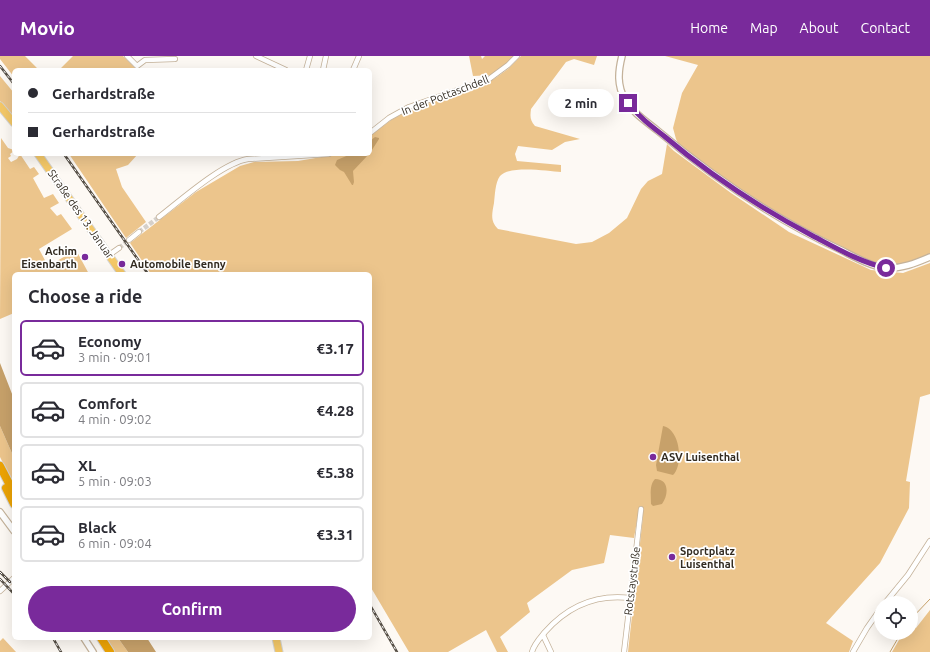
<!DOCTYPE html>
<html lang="en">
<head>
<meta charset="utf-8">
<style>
  body { margin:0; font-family:Ubuntu,sans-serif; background:#f2f2f3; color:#2b2b33; height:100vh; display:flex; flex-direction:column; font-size:15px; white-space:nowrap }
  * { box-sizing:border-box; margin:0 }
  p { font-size:13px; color:#7c7c81 }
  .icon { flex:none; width:22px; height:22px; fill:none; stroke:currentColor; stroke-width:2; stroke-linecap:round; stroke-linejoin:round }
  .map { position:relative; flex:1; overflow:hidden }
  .details { position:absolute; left:12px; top:216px; width:360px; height:368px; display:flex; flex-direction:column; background:#fff; border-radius:6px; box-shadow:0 4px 16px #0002 }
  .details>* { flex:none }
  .top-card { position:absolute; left:12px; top:12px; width:360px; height:88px; border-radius:6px; box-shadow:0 4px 16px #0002; display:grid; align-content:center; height:88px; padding:0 16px; background:#fff }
  .controls { position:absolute; left:874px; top:540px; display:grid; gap:8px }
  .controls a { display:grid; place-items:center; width:44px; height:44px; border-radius:50%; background:#fff; box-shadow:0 4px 16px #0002; font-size:20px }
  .end { position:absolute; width:18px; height:18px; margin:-9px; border:5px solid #792a9b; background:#fff; box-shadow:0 0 0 2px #fff }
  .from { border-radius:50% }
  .bubble { position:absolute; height:28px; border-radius:14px; background:#fff; box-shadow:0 4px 16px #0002; font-size:13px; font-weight:700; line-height:28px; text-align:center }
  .top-card b { display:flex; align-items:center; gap:14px; height:38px; font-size:15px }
  .top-card b+b { border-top:1px solid #e1e1e2 }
  .top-card i { width:10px; height:10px; background:#2b2b33 }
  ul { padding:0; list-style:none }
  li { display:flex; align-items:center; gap:12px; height:56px; margin:0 8px 6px; padding:0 8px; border:2px solid #e1e1e2; border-radius:6px }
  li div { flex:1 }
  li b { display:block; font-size:15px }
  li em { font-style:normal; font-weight:700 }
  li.current { border-color:#792a9b }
  li>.icon { width:36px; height:36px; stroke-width:1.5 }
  h2 { padding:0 16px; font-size:18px; line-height:48px }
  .button { display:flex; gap:8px; margin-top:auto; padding:8px 16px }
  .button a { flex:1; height:46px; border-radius:24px; background:#792a9b; color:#fff; font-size:16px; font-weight:700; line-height:46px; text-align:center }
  header { display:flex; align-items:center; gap:24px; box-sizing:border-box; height:56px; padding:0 20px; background:#792a9b; color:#fff }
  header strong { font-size:19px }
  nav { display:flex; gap:22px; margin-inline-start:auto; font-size:14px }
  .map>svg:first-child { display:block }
  .green { fill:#ecc58c }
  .water { fill:#c7a16a }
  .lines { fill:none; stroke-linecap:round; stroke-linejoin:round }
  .stream { stroke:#c7a16a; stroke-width:1 }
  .minor-tunnel { stroke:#d5d0ca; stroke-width:4.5; stroke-dasharray:4.5 2; stroke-linecap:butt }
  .minor-casing { stroke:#c4b29a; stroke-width:6 }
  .tertiary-casing { stroke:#c4b29a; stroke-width:8 }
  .primary-casing { stroke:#d6d5d3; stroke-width:9 }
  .motorway-casing { stroke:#d6d5d3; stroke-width:10 }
  .minor { stroke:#fff; stroke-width:4.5 }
  .tertiary { stroke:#fff; stroke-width:5.5 }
  .primary { stroke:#f4c868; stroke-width:7 }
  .motorway { stroke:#eca304; stroke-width:8 }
  .rail-casing { stroke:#544d44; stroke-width:2.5 }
  .rail { stroke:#fff; stroke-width:1; stroke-dasharray:3; stroke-linecap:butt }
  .route { stroke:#792a9b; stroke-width:5 }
  .poi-dot { fill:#792a9b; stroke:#fff; stroke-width:1.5 }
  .labels { text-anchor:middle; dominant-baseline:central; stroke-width:3.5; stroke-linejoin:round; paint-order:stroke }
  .street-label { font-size:11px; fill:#332c22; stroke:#fff }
  .poi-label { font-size:11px; font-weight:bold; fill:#332c22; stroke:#fff; text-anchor:start }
</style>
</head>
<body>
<header>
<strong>Movio</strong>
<nav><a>Home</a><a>Map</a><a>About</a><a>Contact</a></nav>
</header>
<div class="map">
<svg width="930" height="596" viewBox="0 0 930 596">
  <rect width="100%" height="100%" fill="#fdf9f4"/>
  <path class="green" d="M0,0H25L39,14H14V21L0,3Z
    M73,0H123L137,14H59Z
    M469,0H481L482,3L485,0H515L494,19L473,20Z
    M521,0H597L594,9L574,3L566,6L531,53C530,61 530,64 535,70L580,83L565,86L552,94L518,90L515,98L517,105L561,109V116C548,115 509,109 500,120C495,127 495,139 494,147C492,158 490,165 498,173L576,188L592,186L609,177L627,162L641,133L648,125L662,118L667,88L674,95L731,137L789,176L871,214L903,217L930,207V338L920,341L906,425L910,426L909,452L880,507L826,567L853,585L849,596H628L643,460L638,459L634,482L610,479L604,507L572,514L527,547L530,556L500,581L508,596H497L486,574L448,596H409L370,530V218H151L130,187L196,136L240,110L254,106L298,105L339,98H370V80L391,64L406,56L494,23L508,13Z
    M665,0H930V199C916,204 902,211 886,209C870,207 855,197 841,190C804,173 768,152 735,130C716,118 698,104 680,91L676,83L673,72L682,37L698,9Z
    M0,20L14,37V63L0,45Z
    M1,82L8,92L14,94V95L10,98L11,100L8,102L11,106L17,103L20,98L30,113L34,111L39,118L33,122L44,142L53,138L59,147L50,152L57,160L61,158L72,173L39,193L48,210L76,194L89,218H14V257L0,263Z
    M69,98H138L128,109L116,113L122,131L146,166L126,182Z
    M0,370L14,402V429L0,401Z
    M930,554V596H892L903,577H911V568L916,572Z
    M3,582L16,596H0V585Z
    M105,582H118L128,596H114Z"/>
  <path class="water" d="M375,81L379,82V83L370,97V85Z
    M351,98H369L353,115L354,126L353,129H352L344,116L340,114L335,109L337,104Z
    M0,307L14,343V402L0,370Z
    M663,370C680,373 684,408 673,419L657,415L656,409Z
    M655,423C669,423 669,438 662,448L653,450L651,448C651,440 649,429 655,423Z
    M118,582H147L156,596H128Z"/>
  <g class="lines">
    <path class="stream" d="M911,563L930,543
      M890,596L901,577"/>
    <path class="minor-tunnel" d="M139,176L159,161
      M119,192L129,184"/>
    <g class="minor-casing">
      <path id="minor" d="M127,0L137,10L145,4L175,3
        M256,0L286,14
        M306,14L310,0
        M323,14L326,0
        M353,14L359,0
        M370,77L389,62L409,51L489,23L508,9L517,0
        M159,161C180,145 222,107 248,103L329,98
        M129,184L139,176
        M109,199L119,192
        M0,535L14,522
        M885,547L908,519L930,485
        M543,579L551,596
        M532,596C534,588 540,582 545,576C568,550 596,538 630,542
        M624,596L641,453
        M853,596L867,572L881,552"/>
    </g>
    <g class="tertiary-casing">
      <path id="tertiary" d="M622,0C618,16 617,29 625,44C633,57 647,66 658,75C714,122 775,163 841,194C855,201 870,210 886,212C901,213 916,207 930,201
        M0,456L14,475
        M84,582L93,596"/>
    </g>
    <g class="primary-casing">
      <path id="primary" d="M0,50L14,67
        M38,98L122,218
        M276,582L279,596"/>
    </g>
    <g class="motorway-casing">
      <path id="motorway" d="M0,410L14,437
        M6,432L14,448
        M101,582L110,596"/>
    </g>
    <use href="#minor" class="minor"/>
    <use href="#tertiary" class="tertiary"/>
    <use href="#primary" class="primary"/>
    <use href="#motorway" class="motorway"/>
    <g class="rail-casing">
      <path id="rail" d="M0,10L14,28
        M64,98L148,218
        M0,516L10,526
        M0,523L14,538
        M370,549L397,596
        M53,582L61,596"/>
    </g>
    <use href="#rail" class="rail"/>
  </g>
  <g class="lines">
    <path class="route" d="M628,47C638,60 651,70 664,80C710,119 760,152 813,180C836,192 860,206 886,212"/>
  </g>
  <g class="poi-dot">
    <circle cx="85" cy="201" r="4"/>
    <circle cx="122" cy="208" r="4"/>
    <circle cx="653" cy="401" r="4"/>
    <circle cx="672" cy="501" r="4"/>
  </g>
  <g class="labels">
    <g class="street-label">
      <text transform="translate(445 39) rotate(-21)">In der Pottaschdell</text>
      <text transform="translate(81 158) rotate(55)">Straße des 13. Januar</text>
      <text transform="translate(632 525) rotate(-83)">Rotstaystraße</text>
    </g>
    <g class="poi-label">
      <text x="77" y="195" text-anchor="end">Achim<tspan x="77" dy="13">Eisenbarth</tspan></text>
      <text x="130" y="208">Automobile Benny</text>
      <text x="661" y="401">ASV Luisenthal</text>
      <text x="680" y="495">Sportplatz<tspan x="680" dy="13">Luisenthal</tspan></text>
    </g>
  </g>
</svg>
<div class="controls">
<a><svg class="icon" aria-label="locate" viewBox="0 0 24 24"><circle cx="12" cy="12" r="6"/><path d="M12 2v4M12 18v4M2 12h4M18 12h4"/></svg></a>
</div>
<i class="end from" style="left:886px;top:212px"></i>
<i class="end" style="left:628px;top:47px"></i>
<div class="bubble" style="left:548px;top:33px;width:66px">2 min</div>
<div class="top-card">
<b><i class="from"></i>Gerhardstraße</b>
<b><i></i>Gerhardstraße</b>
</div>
<section class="details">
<h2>Choose a ride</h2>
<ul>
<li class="current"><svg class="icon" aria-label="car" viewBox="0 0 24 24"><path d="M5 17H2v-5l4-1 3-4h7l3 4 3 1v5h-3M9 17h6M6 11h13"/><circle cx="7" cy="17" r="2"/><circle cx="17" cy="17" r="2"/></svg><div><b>Economy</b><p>3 min · 09:01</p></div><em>€3.17</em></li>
<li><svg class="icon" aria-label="car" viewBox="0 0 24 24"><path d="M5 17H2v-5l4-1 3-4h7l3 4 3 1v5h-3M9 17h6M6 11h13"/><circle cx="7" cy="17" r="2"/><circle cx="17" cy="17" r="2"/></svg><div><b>Comfort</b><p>4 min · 09:02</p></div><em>€4.28</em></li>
<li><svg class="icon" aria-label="car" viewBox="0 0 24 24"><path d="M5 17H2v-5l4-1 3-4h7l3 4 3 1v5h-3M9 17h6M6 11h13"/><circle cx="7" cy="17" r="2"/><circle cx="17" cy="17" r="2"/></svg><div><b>XL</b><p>5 min · 09:03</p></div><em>€5.38</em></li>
<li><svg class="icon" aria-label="car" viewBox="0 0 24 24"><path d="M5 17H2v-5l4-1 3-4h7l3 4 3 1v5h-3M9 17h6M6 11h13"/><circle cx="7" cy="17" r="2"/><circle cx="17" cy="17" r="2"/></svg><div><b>Black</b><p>6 min · 09:04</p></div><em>€3.31</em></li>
</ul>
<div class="button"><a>Confirm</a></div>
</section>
</div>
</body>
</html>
